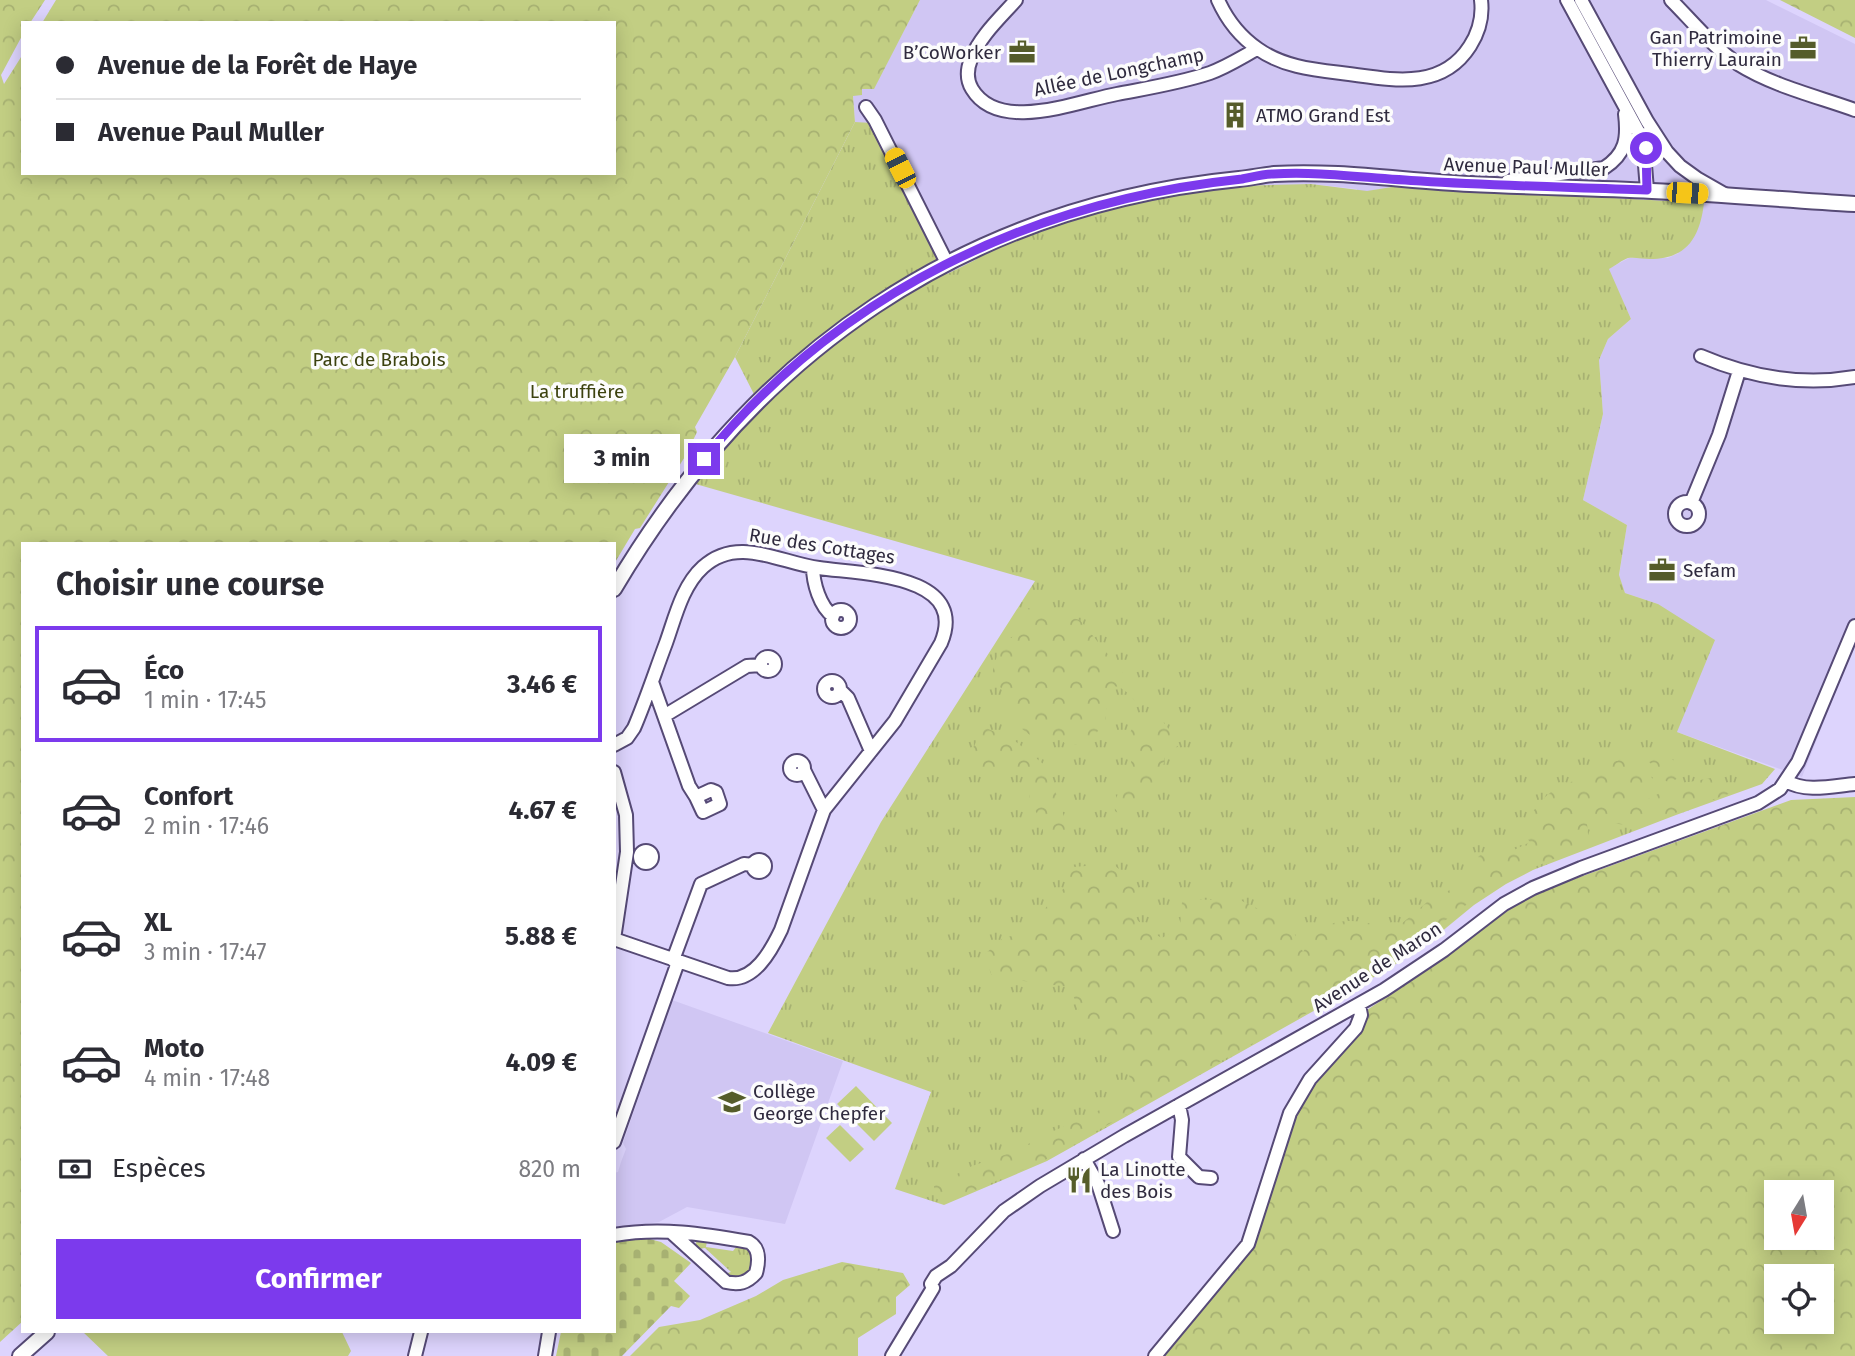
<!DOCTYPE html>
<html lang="fr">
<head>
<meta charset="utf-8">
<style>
  body { margin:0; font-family:"Fira Sans",sans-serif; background:#f7f7f7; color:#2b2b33; height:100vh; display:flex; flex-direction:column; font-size:26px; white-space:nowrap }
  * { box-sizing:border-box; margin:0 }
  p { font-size:23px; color:#7c7c81 }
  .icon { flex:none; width:38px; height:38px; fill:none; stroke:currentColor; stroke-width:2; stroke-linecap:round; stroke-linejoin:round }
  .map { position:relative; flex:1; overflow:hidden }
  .drawer { position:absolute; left:21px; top:542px; width:595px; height:791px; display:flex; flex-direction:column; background:#fff; border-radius:0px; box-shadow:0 4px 18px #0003 }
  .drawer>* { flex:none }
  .top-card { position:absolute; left:21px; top:21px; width:595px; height:154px; border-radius:0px; box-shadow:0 4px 18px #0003; display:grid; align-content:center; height:154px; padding:0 35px; background:#fff }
  .needle { width:46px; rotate:191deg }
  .tools { position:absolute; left:1764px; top:1180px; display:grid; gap:14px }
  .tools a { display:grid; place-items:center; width:70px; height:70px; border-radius:0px; background:#fff; box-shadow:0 4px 18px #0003; font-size:35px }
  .end { position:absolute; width:32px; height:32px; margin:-16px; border:9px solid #7c3aed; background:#fff; box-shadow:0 0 0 4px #fff }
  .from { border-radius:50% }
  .bubble { position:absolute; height:49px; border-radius:0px; background:#fff; box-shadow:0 4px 18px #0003; font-size:23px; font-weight:700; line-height:49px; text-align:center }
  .car { position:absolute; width:21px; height:42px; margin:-21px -10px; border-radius:9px; box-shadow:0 0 5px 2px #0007; background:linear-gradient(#f5c518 24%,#345 0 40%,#f5c518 0 76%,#345 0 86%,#f5c518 0) }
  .top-card b { display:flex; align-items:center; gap:24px; height:66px; font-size:26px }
  .top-card b+b { border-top:2px solid #e1e1e2 }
  .top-card i { width:18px; height:18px; background:#2b2b33 }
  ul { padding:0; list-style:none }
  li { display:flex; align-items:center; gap:21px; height:116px; margin:0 14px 10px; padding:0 21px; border:4px solid transparent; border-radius:0px }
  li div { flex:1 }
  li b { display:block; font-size:26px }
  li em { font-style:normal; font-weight:700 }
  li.on { border-color:#7c3aed }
  li>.icon { width:63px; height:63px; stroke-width:1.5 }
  h2 { padding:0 35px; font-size:32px; line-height:84px }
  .pay { display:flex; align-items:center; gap:18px; height:77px; padding:0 35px; font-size:26px }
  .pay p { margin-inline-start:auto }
  .button { display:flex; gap:14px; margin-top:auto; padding:14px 35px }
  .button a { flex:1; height:80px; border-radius:0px; background:#7c3aed; color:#fff; font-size:28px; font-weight:700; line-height:80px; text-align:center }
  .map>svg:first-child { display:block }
  .built { fill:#d0c6f3 }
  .grass { fill:url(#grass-tufts) }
  .forest { fill:url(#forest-crowns); fill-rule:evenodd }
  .cemetery { fill:url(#cemetery-stones) }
  .garden { fill:#c2ce83 }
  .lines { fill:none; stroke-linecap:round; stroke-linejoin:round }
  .minor-casing { stroke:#564a76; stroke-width:16 }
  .major-casing { stroke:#564a76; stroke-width:18 }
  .minor { stroke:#fff; stroke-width:12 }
  .major { stroke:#fff; stroke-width:14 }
  .route { stroke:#7c3aed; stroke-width:9 }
  .labels { text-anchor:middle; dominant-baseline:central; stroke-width:7; stroke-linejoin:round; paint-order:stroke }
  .poi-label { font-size:19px; fill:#2f2a3e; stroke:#fcfcfc; text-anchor:start }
  .street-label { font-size:19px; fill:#2f2a3e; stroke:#fcfcfc }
  .park-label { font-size:19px; fill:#3c420f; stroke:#fcfcfc }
</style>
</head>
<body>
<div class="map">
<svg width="1855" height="1356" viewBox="0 0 1855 1356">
  <defs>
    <pattern id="grass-tufts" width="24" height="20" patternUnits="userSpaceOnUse" patternTransform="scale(1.75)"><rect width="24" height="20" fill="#c2ce83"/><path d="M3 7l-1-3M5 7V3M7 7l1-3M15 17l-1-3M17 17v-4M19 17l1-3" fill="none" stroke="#a7b172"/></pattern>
    <pattern id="forest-crowns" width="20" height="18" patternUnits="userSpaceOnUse" patternTransform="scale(1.75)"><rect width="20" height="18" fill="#c2ce83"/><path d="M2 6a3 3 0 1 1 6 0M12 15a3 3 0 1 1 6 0" fill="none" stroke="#a7b172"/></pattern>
    <pattern id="cemetery-stones" width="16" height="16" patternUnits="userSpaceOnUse" patternTransform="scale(1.75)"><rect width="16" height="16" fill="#c2ce83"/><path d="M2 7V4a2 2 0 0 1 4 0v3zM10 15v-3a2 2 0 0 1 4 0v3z" fill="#a7b172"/></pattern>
  </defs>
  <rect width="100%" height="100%" fill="#ddd4fd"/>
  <path class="built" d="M920,0H1766L1855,44V643L1802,777L1677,732L1658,604L1625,593L1619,576L1627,525L1583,500L1603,414L1599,360L1608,339L1631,319L1608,269L1629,258H1668L1679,253L1357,191V189L1311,184L988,250L975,260L947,274L872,124L855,122L853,95H862V89L874,88Z
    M672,1000L843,1061L785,1224L687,1207L659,1222L614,1228V1173L618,1172L621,1162L626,1149L623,1143Z"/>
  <path class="grass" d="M855,122L872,123L947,274L975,260L988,250L1060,223L1130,203L1236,186L1311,184L1367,191L1392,187H1419L1704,203C1700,236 1688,259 1650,259C1643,259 1635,257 1628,258C1622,260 1615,266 1609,269L1631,319L1608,339L1599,360L1603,414L1583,500L1627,525L1619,575L1625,593L1658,604L1715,640L1677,732L1775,769L1762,784L1676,815L1533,870L1506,884L1474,905L1435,937L1390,968L1047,1161L944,1205L895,1189L931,1092L768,1033L881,822L1035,581L692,483L760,406L735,357Z
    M697,1240L707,1241L706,1247L733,1251L737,1246L748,1250L752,1256L751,1270C742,1278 736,1280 724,1274L731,1272L705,1248L698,1249L695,1246Z"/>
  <path class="forest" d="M0,0H45L30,23H23V34L1,75L4,84L23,54V173H614V23H42L56,0H920L874,89H862V95L853,96L855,122L735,357L695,427L697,432L686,455L640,528L635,529L614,564V544H23V1321L0,1342Z
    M1780,0H1855V38Z
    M1026,608L1044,610L1080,620L1146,701L1141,707C1131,698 1125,685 1110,686C1111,701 1103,712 1106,728L1099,729C1092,742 1081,743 1068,746L1059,738L1039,741C1030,735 1019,729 1014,719C1005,704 1007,691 993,679C991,661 1003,642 1019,632L1014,626Z
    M1160,718L1172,733L1178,747L1164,749C1168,771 1153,785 1138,798L1136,814L1122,816L1115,811C1112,787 1142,774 1127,749L1119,748L1122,738L1128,736L1133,727L1149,729L1148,724Z
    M984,727L1015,741L1047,767L1071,837L1059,847L1043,836V823L1031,804L1026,778L1008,771L986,787L973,748Z
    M1656,748L1679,764L1682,776L1669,783L1662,778L1665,770C1653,766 1646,764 1646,750Z
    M1634,751L1654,781L1641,794L1642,802L1678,784L1711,778L1714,785L1723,781L1734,792L1633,828C1617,820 1605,826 1587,824L1589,844L1530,869L1466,905L1362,982L1045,1160L945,1203L935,1198L934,1186L972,1166L1019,1150L1036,1139L1135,1094L1126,1066L1088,1034L1070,987L992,977L985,954L1002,939L1032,929L1039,915L1065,887L1073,867L1112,864L1136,881L1138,891L1135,918L1149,931L1162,938L1180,927L1182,902L1187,899L1242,901L1290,924L1303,952C1308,945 1312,935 1319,930C1340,915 1371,921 1393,931L1433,897L1448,891L1482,868L1478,857C1490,847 1497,846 1512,851L1530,842L1522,832C1527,819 1539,801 1551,792C1569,779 1582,785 1595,760L1605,757L1617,761Z
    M1855,797V1356H1162L1249,1247L1292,1115L1307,1089L1361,1025L1367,1010L1421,974L1517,904L1547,889L1791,800ZM1776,1192H1822V1237H1776ZM1776,1276H1822V1321H1776Z
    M842,1262L903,1273L910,1285L896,1297V1314L858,1338V1356H630L659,1327L700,1320L756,1296L783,1280Z"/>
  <path class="cemetery" d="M642,1237L661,1242L691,1263L674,1281L690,1296L679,1308L671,1306L622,1356H556L561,1332H614V1242Z"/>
  <path class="garden" d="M856,1086L892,1123L874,1141L837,1104Z
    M840,1125L864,1149L850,1162L826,1138Z
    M83,1332H342L351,1351L348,1356H108Z"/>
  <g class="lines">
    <g class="minor-casing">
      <path id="minor" d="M1016,0C1000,18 980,36 971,59C967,69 966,79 972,89C999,134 1078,101 1117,94C1148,88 1180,83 1210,73C1227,67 1242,57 1257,49
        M1218,0C1227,20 1239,36 1258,49C1285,68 1317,70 1349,74C1394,80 1442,90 1470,46C1479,32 1483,16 1481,0
        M1567,0L1643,140L1647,190
        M1581,0L1647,121L1667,152L1680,166L1698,179L1726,195
        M1671,0C1692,21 1713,47 1738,64C1773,86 1816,96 1855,110
        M866,107L875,120L947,263
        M1508,181L1604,168C1626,154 1628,138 1625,114
        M1701,356C1750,377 1803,386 1855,377
        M1675 514a12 12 0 1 1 24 0a12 12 0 1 1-24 0Z
        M1691,503L1719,435L1739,371
        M813,567C813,583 820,607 833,616
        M832 619a9 9 0 1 1 18 0a9 9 0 1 1-18 0Z
        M761 664a7 7 0 1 1 14 0a7 7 0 1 1-14 0Z
        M824 689a8 8 0 1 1 16 0a8 8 0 1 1-16 0Z
        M652,682L689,786L696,797
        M840,690L848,698L871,751
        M664,716L747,666L761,665
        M614,745L627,738L634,728C646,700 655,672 666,643C675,618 682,586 703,567C738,535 780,563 819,568C858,574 970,573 941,643L895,721L824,810L781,930C771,951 754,982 728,978L614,939
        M790 768a7 7 0 1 1 14 0a7 7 0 1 1-14 0Z
        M804,770L824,810
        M614,772L626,815L627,852L614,939
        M1786,781C1806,793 1833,786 1855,784
        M711,790L716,792L720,804L703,812L696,797Z
        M640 857a6 6 0 1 1 12 0a6 6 0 1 1-12 0Z
        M753 866a6 6 0 1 1 12 0a6 6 0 1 1-12 0Z
        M673,960L701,884L744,864L753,865
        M1179,1105L1182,1120L1179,1157L1199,1177L1211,1178
        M614,1142L678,962
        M1084,1159L1098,1184L1113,1231
        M614,1235C661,1227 703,1234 749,1242C760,1248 759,1262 756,1273C747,1283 739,1285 726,1282L672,1233
        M415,1356L421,1332
        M545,1356L549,1332
        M892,1356L933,1288L931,1284L936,1276L951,1266L1004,1211L1040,1186L1124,1136L1384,990L1444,950L1504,904L1533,888L1581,868L1758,803L1780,789L1798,762L1855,626
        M1155,1356L1248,1244L1290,1113L1310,1079L1356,1028L1361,1015L1359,1005"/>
    </g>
    <g class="major-casing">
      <path id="major" d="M614,589C753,353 964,206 1239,179C1251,178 1262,175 1274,174C1339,170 1405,181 1470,184C1530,187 1591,188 1652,191C1720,194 1787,200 1855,204
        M20,1356L47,1332"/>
    </g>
    <use href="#minor" class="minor"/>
    <use href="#major" class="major"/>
  </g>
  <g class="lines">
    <path class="route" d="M704,459C838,293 1032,201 1242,179C1252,177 1263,174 1273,174C1323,171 1371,179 1421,181C1496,186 1572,187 1647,190L1646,148"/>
  </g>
  <defs>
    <g id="office-bare" transform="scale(2.1)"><path d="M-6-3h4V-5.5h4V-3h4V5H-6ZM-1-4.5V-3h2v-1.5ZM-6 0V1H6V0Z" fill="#555c2a" stroke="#fcfcfc" stroke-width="2.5" paint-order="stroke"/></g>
    <g id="building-bare" transform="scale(2.1)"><path d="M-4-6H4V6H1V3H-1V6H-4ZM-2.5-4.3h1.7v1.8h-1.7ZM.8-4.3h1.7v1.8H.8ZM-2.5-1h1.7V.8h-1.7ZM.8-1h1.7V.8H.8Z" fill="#555c2a" stroke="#fcfcfc" stroke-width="2.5" paint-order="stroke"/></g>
    <g id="school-bare" transform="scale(2.1)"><path d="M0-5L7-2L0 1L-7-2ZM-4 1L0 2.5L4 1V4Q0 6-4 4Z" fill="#555c2a" stroke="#fcfcfc" stroke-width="2.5" paint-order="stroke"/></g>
    <g id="restaurant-bare" transform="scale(2.1)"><path d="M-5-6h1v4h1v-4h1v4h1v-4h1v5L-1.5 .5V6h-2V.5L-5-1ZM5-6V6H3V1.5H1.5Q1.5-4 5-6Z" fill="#555c2a" stroke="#fcfcfc" stroke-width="2.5" paint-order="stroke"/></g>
  </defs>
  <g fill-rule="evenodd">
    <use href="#office-bare" x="1803" y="48"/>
    <use href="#office-bare" x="1022" y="52"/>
    <use href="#building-bare" x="1235" y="115"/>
    <use href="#office-bare" x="1662" y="570"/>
    <use href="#school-bare" x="732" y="1102"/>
    <use href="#restaurant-bare" x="1079" y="1180"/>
  </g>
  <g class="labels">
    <g class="poi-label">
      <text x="1782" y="37" text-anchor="end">Gan Patrimoine<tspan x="1782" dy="22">Thierry Laurain</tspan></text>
      <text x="1001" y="52" text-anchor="end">B’CoWorker</text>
      <text x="1256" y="115">ATMO Grand Est</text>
      <text x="1683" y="570">Sefam</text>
      <text x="753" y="1091">Collège<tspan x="753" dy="22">George Chepfer</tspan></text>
      <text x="1100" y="1169">La Linotte<tspan x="1100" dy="22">des Bois</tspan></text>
    </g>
    <g class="street-label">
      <text transform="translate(1119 72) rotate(-12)">Allée de Longchamp</text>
      <text transform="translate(1526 167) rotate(2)">Avenue Paul Muller</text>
      <text transform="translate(822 546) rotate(9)">Rue des Cottages</text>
      <text transform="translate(1377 967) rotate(-33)">Avenue de Maron</text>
    </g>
    <g class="park-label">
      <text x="379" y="359">Parc de Brabois</text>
      <text x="577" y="391">La truffière</text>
    </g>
  </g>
</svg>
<div class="tools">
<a><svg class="needle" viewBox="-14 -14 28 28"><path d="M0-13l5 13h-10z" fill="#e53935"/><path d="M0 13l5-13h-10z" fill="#7c7c81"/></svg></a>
<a><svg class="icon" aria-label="locate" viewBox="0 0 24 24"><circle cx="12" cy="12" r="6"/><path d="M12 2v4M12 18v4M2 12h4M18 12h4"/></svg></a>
</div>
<i class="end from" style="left:1646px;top:148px"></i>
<i class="end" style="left:704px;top:459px"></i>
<div class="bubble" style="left:564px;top:434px;width:116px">3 min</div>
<i class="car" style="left:900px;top:168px;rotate:333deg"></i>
<i class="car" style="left:1687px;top:193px;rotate:93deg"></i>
<div class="top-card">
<b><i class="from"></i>Avenue de la Forêt de Haye</b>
<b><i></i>Avenue Paul Muller</b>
</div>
<section class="drawer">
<h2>Choisir une course</h2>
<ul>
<li class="on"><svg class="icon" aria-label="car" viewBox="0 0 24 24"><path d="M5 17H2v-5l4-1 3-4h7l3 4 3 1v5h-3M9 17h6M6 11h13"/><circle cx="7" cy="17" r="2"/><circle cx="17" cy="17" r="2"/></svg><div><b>Éco</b><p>1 min · 17:45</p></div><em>3.46 €</em></li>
<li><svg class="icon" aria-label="car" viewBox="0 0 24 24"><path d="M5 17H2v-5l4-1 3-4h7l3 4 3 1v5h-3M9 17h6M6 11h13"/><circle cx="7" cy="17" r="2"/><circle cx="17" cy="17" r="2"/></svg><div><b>Confort</b><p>2 min · 17:46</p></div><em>4.67 €</em></li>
<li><svg class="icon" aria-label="car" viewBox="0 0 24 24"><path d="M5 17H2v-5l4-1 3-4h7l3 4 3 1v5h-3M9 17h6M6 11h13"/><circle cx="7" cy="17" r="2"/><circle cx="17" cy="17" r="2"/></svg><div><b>XL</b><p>3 min · 17:47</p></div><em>5.88 €</em></li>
<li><svg class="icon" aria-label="car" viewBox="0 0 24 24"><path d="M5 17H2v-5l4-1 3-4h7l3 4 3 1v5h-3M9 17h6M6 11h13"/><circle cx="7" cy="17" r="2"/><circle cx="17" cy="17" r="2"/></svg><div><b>Moto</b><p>4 min · 17:48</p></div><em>4.09 €</em></li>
</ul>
<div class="pay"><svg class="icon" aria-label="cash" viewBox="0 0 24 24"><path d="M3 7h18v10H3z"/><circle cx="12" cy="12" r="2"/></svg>Espèces<p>820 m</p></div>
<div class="button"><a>Confirmer</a></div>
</section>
</div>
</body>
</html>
